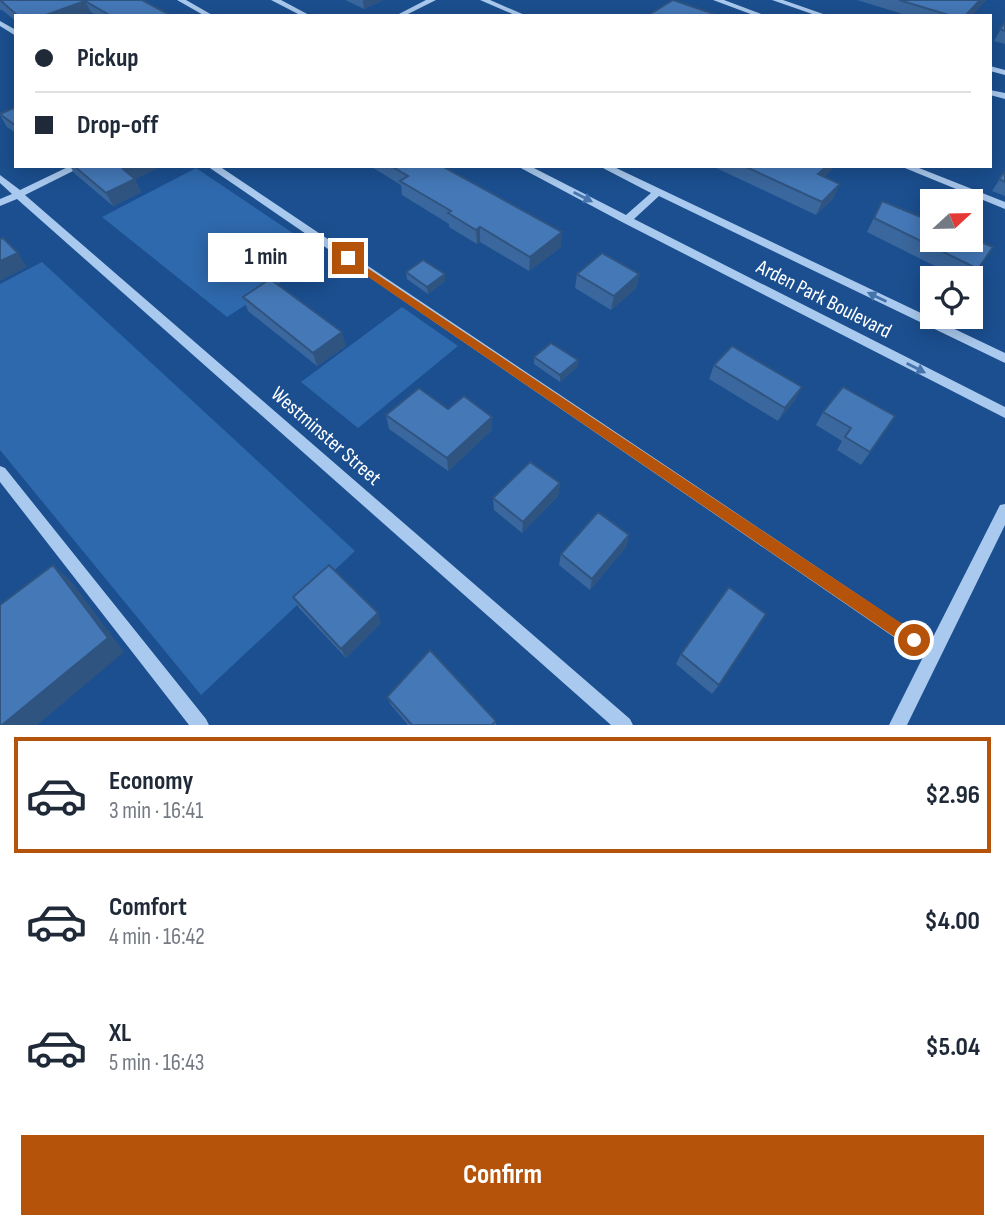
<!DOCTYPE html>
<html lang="en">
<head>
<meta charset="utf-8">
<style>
  body { margin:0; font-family:"Sofia Sans Condensed",sans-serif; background:#f2f2f3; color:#1f2937; height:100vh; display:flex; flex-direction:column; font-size:26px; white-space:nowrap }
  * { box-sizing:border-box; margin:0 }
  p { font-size:23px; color:#747a83 }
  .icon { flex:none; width:38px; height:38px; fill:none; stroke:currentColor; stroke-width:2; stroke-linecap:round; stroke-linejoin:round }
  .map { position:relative; height:725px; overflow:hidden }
  .drawer { display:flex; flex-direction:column; background:#fff; flex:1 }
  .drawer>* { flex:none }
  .guide { position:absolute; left:14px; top:14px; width:978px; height:154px; border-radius:0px; box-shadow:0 4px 18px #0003; display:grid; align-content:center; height:154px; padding:0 21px; background:#fff }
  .needle { width:46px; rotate:68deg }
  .tools { position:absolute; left:920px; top:189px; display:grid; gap:14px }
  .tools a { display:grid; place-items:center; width:63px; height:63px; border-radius:0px; background:#fff; box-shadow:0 4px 18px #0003; font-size:35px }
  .end { position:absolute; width:32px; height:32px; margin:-16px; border:9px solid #b45309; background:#fff; box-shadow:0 0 0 4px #fff }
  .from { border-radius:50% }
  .bubble { position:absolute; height:49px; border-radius:0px; background:#fff; box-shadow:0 4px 18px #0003; font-size:23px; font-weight:700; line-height:49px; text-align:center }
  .guide b { display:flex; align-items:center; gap:24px; height:66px; font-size:26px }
  .guide b+b { border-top:2px solid #e0e1e3 }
  .guide i { width:18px; height:18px; background:#1f2937 }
  ul { padding:12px 0 0; list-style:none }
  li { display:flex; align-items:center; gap:21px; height:116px; margin:0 14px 10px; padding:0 7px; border:4px solid transparent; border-radius:0px }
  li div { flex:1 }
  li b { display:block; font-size:26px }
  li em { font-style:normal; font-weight:700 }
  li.selected { border-color:#b45309 }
  li>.icon { width:63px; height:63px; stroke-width:1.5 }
  .primary-button { display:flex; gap:14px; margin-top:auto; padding:14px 21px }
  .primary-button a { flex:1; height:80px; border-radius:0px; background:#b45309; color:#fff; font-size:28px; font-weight:700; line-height:80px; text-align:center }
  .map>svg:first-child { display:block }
  .green { fill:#2e69ad }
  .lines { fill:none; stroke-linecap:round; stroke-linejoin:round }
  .minor { fill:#a9c9ee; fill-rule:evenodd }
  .wall { fill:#3a679d }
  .shaded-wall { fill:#305480 }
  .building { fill:#4478b7; stroke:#305480; stroke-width:2 }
  .oneway { fill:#4674ac }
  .route { fill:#b45309 }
  .labels { text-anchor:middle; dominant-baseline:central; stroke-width:5; stroke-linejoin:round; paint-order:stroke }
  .street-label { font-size:21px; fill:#fff; stroke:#1b4f8f }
</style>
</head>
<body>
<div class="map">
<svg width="1005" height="725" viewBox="0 0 1005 725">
  <rect width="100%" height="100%" fill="#1b4f8f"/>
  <path class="green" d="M196,168L324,254L227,317L102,217Z
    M42,262L355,551L201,695L0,450V284Z
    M402,307L458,346L358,428L301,382Z"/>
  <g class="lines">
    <path class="minor" d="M177,0H186L214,16H205Z
      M271,0H281L311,16H302Z
      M426,0H436L404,16H395Z
      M480,0H490L527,16H517Z
      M713,0H724L767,16H756Z
      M772,0H783L829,16H818Z
      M0,21L16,30V36L0,26Z
      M990,66L1005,70V75L990,71Z
      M990,90L1005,93V99L990,95Z
      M70,166H83L25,195L630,719L633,725H611L17,199L0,206V199L12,194L0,183V175L20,190Z
      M207,166H219L930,643L1000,505L1005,504V525L907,725H889L923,657Z
      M517,166H530L626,215L651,193L599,166H612L1005,353V363L659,196L634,219L1005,407V418L622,222Z
      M900,166H914L1005,202V209Z
      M0,466L5,468L206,719L209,725H189L0,482Z"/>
  </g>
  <path class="wall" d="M0,0H142L172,16H96L91,12L82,16H16V21L2,10H0Z
    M345,0H383L364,9Z
    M857,0H986L971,16H909Z
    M1005,22V44L994,41Z
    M16,107V133L7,127L0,115V113Z
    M70,166H162L135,179L141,192L113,206L74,173Z
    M370,166H442L561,247L529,271L480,242L477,244L449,227V224L402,195L401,185Z
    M712,166H835L824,177L834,197L816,215Z
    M1005,171V196L992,191Z
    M882,201L993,247L971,278H959L867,232Z
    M406,272L445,274V281L428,294L407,279Z
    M577,274H639L636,288L611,310L575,288Z
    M243,297L346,346L317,366L248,311Z
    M534,357L578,360L577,367L560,382L534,364Z
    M714,365L802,387L795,400L778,421L709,379Z
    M448,409L492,417V430L448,471L389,429L386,415Z
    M823,412L895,416L861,465L837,450L842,441L816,425Z
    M560,483L558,496L522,533L494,510L493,498Z
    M629,535L626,547L590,590L559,565L561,554Z
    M293,597L381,623L346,658L299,608Z
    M681,654L719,685L712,694L676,664Z
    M387,697L496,721V725H408L391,705Z"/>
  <path class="shaded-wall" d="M363,0H383L364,9Z
    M980,0H986L971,16H965Z
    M85,1L91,12L82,16H43Z
    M129,166H162L135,179L141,192L113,206L106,193L123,169Z
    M827,166H835L813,187L818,174Z
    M840,184L834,197L816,215L822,202Z
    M480,227V242L477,244L476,230Z
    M562,232L561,247L529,271L530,257Z
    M18,253L27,267L0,281V261Z
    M445,274V281L428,294L427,287Z
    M639,274L636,288L611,310L614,296Z
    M342,332L346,346L317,366L313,353Z
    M578,360L577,367L560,382V375Z
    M802,387L795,400L778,421L785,408Z
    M492,417V430L448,471L447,458Z
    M560,483L558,496L522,533L523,522Z
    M629,535L626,547L590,590L592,579Z
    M53,565L71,581L124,652L37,725H2Z
    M378,613L381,623L346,658L341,649Z"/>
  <path class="building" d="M0,0H142L172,16H111L85,1L43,16H18Z
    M673,0L720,16H647Z
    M899,0H980L965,16H952Z
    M1005,22V31L1000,29Z
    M16,107V126L0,114Z
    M74,166H129L123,169L135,179L106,193Z
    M391,166H442L562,232L530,257L480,227L476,230L448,213L451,211L400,181L408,176Z
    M744,166H827L818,174L840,184L822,202Z
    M1005,171V182L999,179Z
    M882,201L933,222V240H971V238L993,247L978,269L874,218Z
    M3,238L18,253L0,261V239Z
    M602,253L639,274L614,296L577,274Z
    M423,260L445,274L427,287L406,272Z
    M270,279L342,332L313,353L243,297Z
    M551,343L578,360L560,375L534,357Z
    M732,346L802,387L785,408L714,365Z
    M843,387L895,416L870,452L845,437L851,428L823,412Z
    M419,388L448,409L464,396L492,417L447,458L386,415Z
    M530,462L560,483L523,522L493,498Z
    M598,512L629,535L592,579L561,554Z
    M53,565L108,638L2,725H0V605Z
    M329,565L378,613L341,649L293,597Z
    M729,587L766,614L719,685L681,654Z
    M430,650L496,721L492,725H412L387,697Z"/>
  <defs><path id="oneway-solid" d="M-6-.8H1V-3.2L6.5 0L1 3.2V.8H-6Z" transform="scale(1.75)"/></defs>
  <g class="oneway">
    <use href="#oneway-solid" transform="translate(583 197) rotate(27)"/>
    <use href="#oneway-solid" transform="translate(877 297) rotate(-154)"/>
    <use href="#oneway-solid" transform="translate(916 368) rotate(27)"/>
  </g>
  <path class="route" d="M348,255L919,635V646H908L345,261V256Z"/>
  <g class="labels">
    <g class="street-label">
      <text transform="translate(824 299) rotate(27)">Arden Park Boulevard</text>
      <text transform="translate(326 436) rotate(41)">Westminster Street</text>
    </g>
  </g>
</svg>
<div class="tools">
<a><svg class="needle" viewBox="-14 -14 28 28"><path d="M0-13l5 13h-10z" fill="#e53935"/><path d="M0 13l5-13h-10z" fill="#747a83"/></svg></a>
<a><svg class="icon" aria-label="locate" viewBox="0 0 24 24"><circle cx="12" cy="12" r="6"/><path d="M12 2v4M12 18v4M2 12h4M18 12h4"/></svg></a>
</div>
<i class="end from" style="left:914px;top:640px"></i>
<i class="end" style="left:348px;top:258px"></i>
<div class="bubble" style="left:208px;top:233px;width:116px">1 min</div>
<div class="guide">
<b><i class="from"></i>Pickup</b>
<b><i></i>Drop-off</b>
</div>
</div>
<section class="drawer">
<ul>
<li class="selected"><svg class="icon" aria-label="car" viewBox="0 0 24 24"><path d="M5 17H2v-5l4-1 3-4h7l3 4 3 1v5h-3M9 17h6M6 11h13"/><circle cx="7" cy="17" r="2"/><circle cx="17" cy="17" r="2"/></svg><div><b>Economy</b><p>3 min · 16:41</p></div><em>$2.96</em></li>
<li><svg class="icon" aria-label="car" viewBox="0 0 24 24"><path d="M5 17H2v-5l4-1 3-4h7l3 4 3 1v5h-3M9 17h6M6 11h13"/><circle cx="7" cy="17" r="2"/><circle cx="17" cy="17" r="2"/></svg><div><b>Comfort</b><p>4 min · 16:42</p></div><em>$4.00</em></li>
<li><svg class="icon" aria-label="car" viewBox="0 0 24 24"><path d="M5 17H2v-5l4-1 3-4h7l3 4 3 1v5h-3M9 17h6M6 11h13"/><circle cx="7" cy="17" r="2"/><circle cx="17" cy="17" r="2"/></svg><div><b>XL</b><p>5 min · 16:43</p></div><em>$5.04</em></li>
</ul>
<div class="primary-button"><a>Confirm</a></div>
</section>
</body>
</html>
